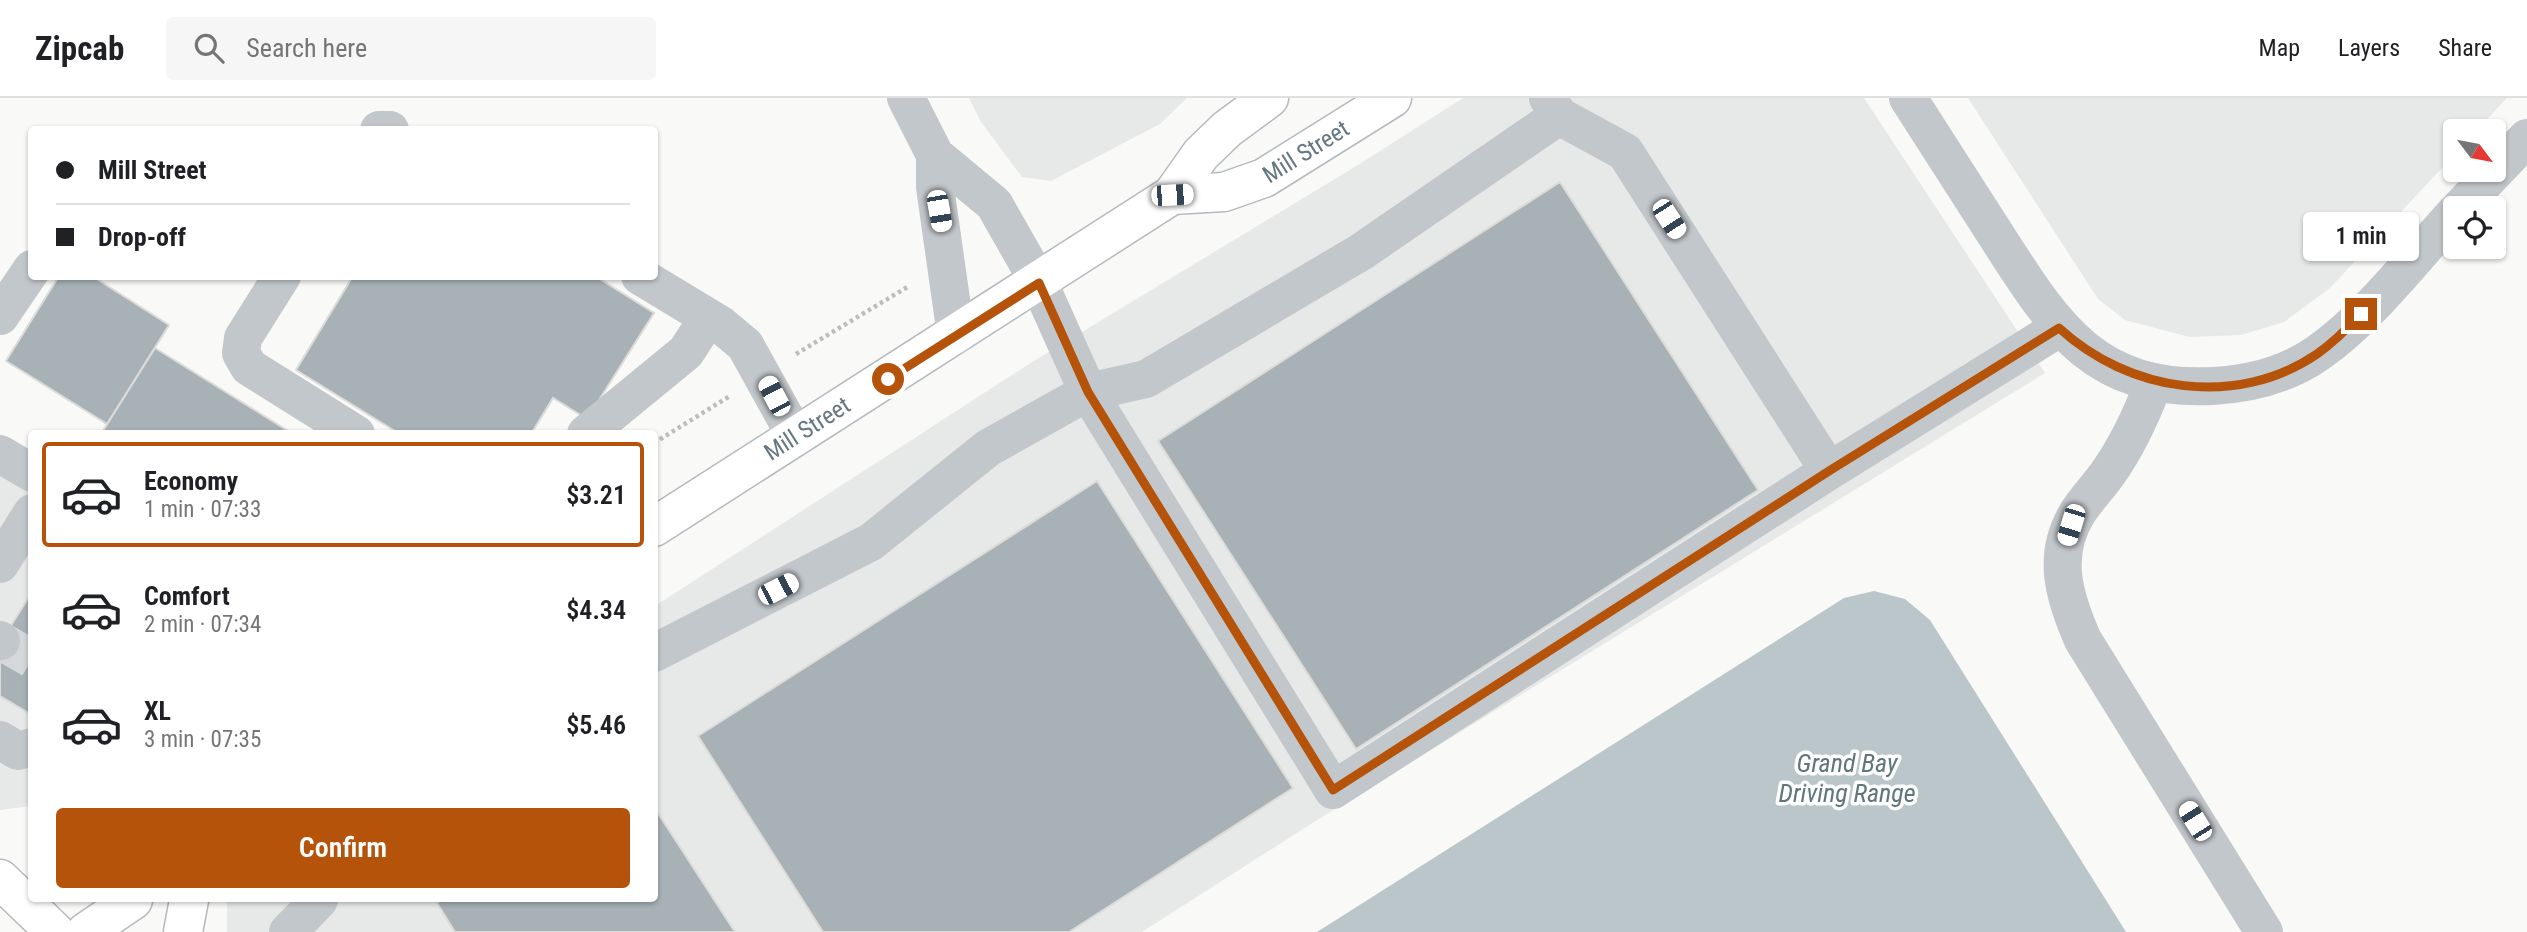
<!DOCTYPE html>
<html lang="en">
<head>
<meta charset="utf-8">
<style>
  body { margin:0; font-family:"Roboto Condensed",sans-serif; background:#f6f6f6; color:#202124; height:100vh; display:flex; flex-direction:column; font-size:26px; white-space:nowrap }
  * { box-sizing:border-box; margin:0 }
  p { font-size:23px; color:#757577 }
  .icon { flex:none; width:38px; height:38px; fill:none; stroke:currentColor; stroke-width:2; stroke-linecap:round; stroke-linejoin:round }
  .map { position:relative; flex:1; overflow:hidden }
  .drawer { position:absolute; left:28px; top:332px; width:630px; height:472px; display:flex; flex-direction:column; background:#fff; border-radius:7px; box-shadow:0 2px 5px #0004 }
  .drawer>* { flex:none }
  .banner { position:absolute; left:28px; top:28px; width:630px; height:154px; border-radius:7px; box-shadow:0 2px 5px #0004; display:grid; align-content:center; height:154px; padding:0 28px; background:#fff }
  .needle { width:46px; rotate:122deg }
  .controls { position:absolute; left:2443px; top:21px; display:grid; gap:14px }
  .controls a { display:grid; place-items:center; width:63px; height:63px; border-radius:7px; background:#fff; box-shadow:0 2px 5px #0004; font-size:35px }
  .end { position:absolute; width:32px; height:32px; margin:-16px; border:9px solid #b45309; background:#fff; box-shadow:0 0 0 4px #fff }
  .from { border-radius:50% }
  .bubble { position:absolute; height:49px; border-radius:7px; background:#fff; box-shadow:0 2px 5px #0004; font-size:23px; font-weight:600; line-height:49px; text-align:center }
  .car { position:absolute; width:21px; height:42px; margin:-21px -10px; border-radius:9px; box-shadow:0 0 5px 2px #0007; background:linear-gradient(#fff 24%,#345 0 40%,#fff 0 76%,#345 0 86%,#fff 0) }
  .banner b { display:flex; align-items:center; gap:24px; height:66px; font-size:26px }
  .banner b+b { border-top:2px solid #e0e0e0 }
  .banner i { width:18px; height:18px; background:#202124 }
  ul { padding:12px 0 0; list-style:none }
  li { display:flex; align-items:center; gap:21px; height:105px; margin:0 14px 10px; padding:0 14px; border:4px solid transparent; border-radius:7px }
  li div { flex:1 }
  li b { display:block; font-size:26px }
  li em { font-style:normal; font-weight:600 }
  li.on { border-color:#b45309 }
  li>.icon { width:63px; height:63px; stroke-width:1.5 }
  .cta { display:flex; gap:14px; margin-top:auto; padding:14px 28px }
  .cta a { flex:1; height:80px; border-radius:7px; background:#b45309; color:#fff; font-size:28px; font-weight:600; line-height:80px; text-align:center }
  header { display:flex; align-items:center; gap:42px; box-sizing:border-box; height:98px; padding:0 35px; background:#fff; border-bottom:2px solid #e0e0e0 }
  header strong { font-size:33px }
  nav { display:flex; gap:38px; margin-inline-start:auto; font-size:24px }
  .search { width:490px; height:63px; background:#f6f6f6; display:flex; align-items:center; gap:18px; box-sizing:border-box; padding:0 24px; border-radius:7px; color:#757577; font-size:26px }
  .map>svg:first-child { display:block }
  .built { fill:#e7e9e8 }
  .water { fill:#bac6ca }
  .building { fill:#a7b1b6; stroke:#dbdbd9; stroke-width:2 }
  .lines { fill:none; stroke-linecap:round; stroke-linejoin:round }
  .minor-tunnel { stroke:#d4d8da; stroke-width:38; stroke-dasharray:38 19; stroke-linecap:butt }
  .major-casing { stroke:#b4babd; stroke-width:41 }
  .path { stroke:#babec1; stroke-width:4.5; stroke-dasharray:3.5 3.5; stroke-linecap:butt }
  .minor { stroke:#c2c7cb; stroke-width:38 }
  .major { stroke:#fff; stroke-width:38 }
  .route { stroke:#b45309; stroke-width:9 }
  .labels { text-anchor:middle; dominant-baseline:central; stroke-width:7; stroke-linejoin:round; paint-order:stroke }
  .street-label { font-size:24px; fill:#647782; stroke:#fff }
  .water-label { font-size:26px; font-style:italic; fill:#5e767c; stroke:#fff }
</style>
</head>
<body>
<header>
<strong>Zipcab</strong>
<div class="search"><svg class="icon" aria-label="search" viewBox="0 0 24 24"><circle cx="10" cy="10" r="6"/><path d="M15 15l6 6"/></svg>Search here</div>
<nav><a>Map</a><a>Layers</a><a>Share</a></nav>
</header>
<div class="map">
<svg width="2527" height="834" viewBox="0 0 2527 834">
  <rect width="100%" height="100%" fill="#f9f9f7"/>
  <path class="built" d="M969,0H1187L1160,26L1051,83L1022,79L981,24Z
    M1463,0H1864L2045,275L1314,724L1142,834H227V802H654L655,508L1029,266L1358,67Z
    M1968,0H2507L2476,33H2455V56L2330,190L2284,224L2241,237L2189,239L2125,222L2098,201Z
    M0,340L32,359L31,708L0,712Z"/>
  <path class="water" d="M1874,493L1905,501L1930,522L2126,834H1317L1844,500Z"/>
  <path class="building" d="M1560,84L1758,392L1356,651L1158,343Z
    M59,178H92L169,227L107,326L6,263Z
    M353,178H595L654,215L587,321L553,300L531,336H400L296,272Z
    M155,250L293,336H101Z
    M1097,383L1293,690L1069,834H823L698,638Z
    M32,494V617L0,598V545Z
    M654,709L735,834H455L437,805L441,802H654Z"/>
  <g class="lines">
    <path class="minor-tunnel" d="M1,543L32,561"/>
    <g class="major-casing">
      <g id="major">
        <path id="s1" d="M1172,97L1224,94L1264,80L1392,0"/>
        <path id="s2" d="M654,429L1172,97L1201,56L1227,31L1269,0"/>
        <path d="M0,781L55,834"/>
        <path d="M86,834L133,802"/>
        <path d="M183,834L189,802"/>
      </g>
    </g>
    <path class="path" d="M796,256L909,188
      M654,345L730,298"/>
    <path class="minor" d="M1548,0L1559,18L1625,54L1829,373
      M1908,0C1937,45 1965,89 1994,134C2052,224 2091,294 2213,288C2250,286 2288,276 2318,255C2368,220 2413,161 2455,115
      M1559,18L1361,154L1146,281L1088,294L1333,692L1829,373L2059,230
      M379,32H390
      M935,57V89L956,237
      M2460,110L2527,40
      M282,178L243,240L241,255L249,269L356,336
      M640,178L721,227L745,247L796,339
      M0,218L32,171
      M2154,284C2142,316 2128,347 2108,375C2099,388 2087,400 2078,414C2051,457 2064,499 2083,542L2264,834
      M586,336L686,254L708,220
      M0,356L32,375
      M0,466L32,415
      M0,542L1,543
      M654,555L871,444L988,350L1088,294L1039,185L994,106L935,57L906,0
      M0,642L18,653L32,649
      M288,834L319,802"/>
    <use href="#major" class="major"/>
  </g>
  <g class="lines">
    <path class="route" d="M888,281L1039,185L1088,294L1333,692L1829,373L2059,230C2129,294 2236,311 2317,256C2334,244 2348,230 2361,216"/>
  </g>
  <g class="labels">
    <g class="street-label">
      <text stroke="none"><textPath href="#s1" startOffset="144">Mill Street</textPath></text>
      <text stroke="none"><textPath href="#s2" startOffset="182">Mill Street</textPath></text>
    </g>
    <g class="water-label">
      <text x="1847" y="665">Grand Bay<tspan x="1847" dy="30">Driving Range</tspan></text>
    </g>
  </g>
</svg>
<div class="controls">
<a><svg class="needle" viewBox="-14 -14 28 28"><path d="M0-13l5 13h-10z" fill="#e53935"/><path d="M0 13l5-13h-10z" fill="#757577"/></svg></a>
<a><svg class="icon" aria-label="locate" viewBox="0 0 24 24"><circle cx="12" cy="12" r="6"/><path d="M12 2v4M12 18v4M2 12h4M18 12h4"/></svg></a>
</div>
<i class="end from" style="left:888px;top:281px"></i>
<i class="end" style="left:2361px;top:216px"></i>
<div class="bubble" style="left:2303px;top:114px;width:116px">1 min</div>
<i class="car" style="left:1172px;top:97px;rotate:87deg"></i>
<i class="car" style="left:939px;top:113px;rotate:170deg"></i>
<i class="car" style="left:1669px;top:121px;rotate:147deg"></i>
<i class="car" style="left:774px;top:298px;rotate:332deg"></i>
<i class="car" style="left:2071px;top:427px;rotate:197deg"></i>
<i class="car" style="left:778px;top:491px;rotate:63deg"></i>
<i class="car" style="left:2195px;top:723px;rotate:328deg"></i>
<div class="banner">
<b><i class="from"></i>Mill Street</b>
<b><i></i>Drop-off</b>
</div>
<section class="drawer">
<ul>
<li class="on"><svg class="icon" aria-label="car" viewBox="0 0 24 24"><path d="M5 17H2v-5l4-1 3-4h7l3 4 3 1v5h-3M9 17h6M6 11h13"/><circle cx="7" cy="17" r="2"/><circle cx="17" cy="17" r="2"/></svg><div><b>Economy</b><p>1 min · 07:33</p></div><em>$3.21</em></li>
<li><svg class="icon" aria-label="car" viewBox="0 0 24 24"><path d="M5 17H2v-5l4-1 3-4h7l3 4 3 1v5h-3M9 17h6M6 11h13"/><circle cx="7" cy="17" r="2"/><circle cx="17" cy="17" r="2"/></svg><div><b>Comfort</b><p>2 min · 07:34</p></div><em>$4.34</em></li>
<li><svg class="icon" aria-label="car" viewBox="0 0 24 24"><path d="M5 17H2v-5l4-1 3-4h7l3 4 3 1v5h-3M9 17h6M6 11h13"/><circle cx="7" cy="17" r="2"/><circle cx="17" cy="17" r="2"/></svg><div><b>XL</b><p>3 min · 07:35</p></div><em>$5.46</em></li>
</ul>
<div class="cta"><a>Confirm</a></div>
</section>
</div>
</body>
</html>
